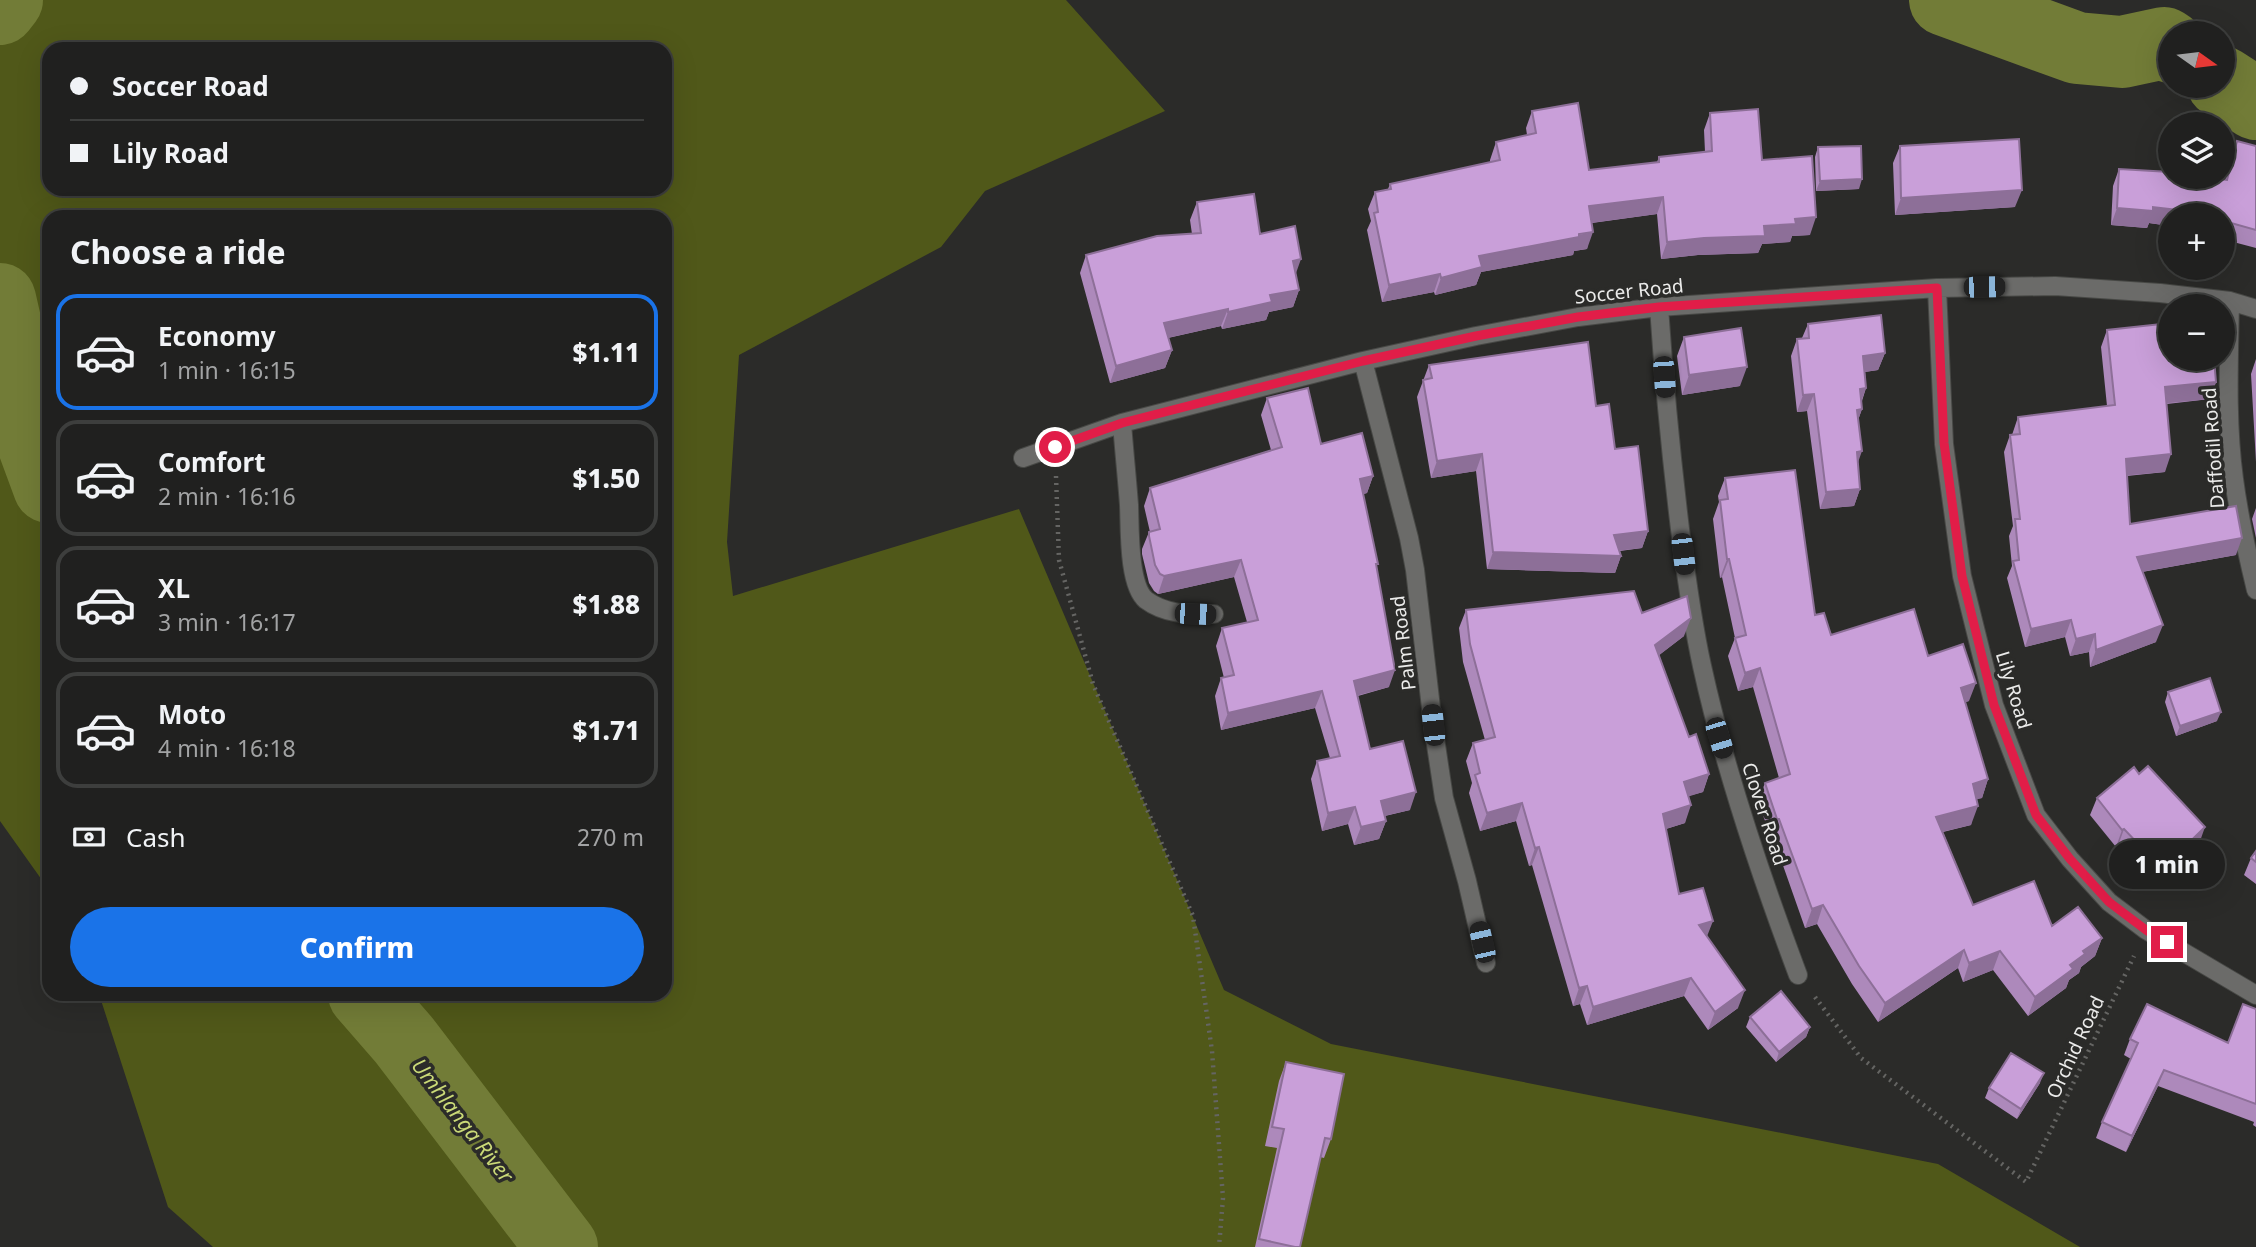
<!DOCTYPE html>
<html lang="en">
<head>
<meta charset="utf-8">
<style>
  body { margin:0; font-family:"Noto Sans",sans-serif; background:#282828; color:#f1f3f6; height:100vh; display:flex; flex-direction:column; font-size:26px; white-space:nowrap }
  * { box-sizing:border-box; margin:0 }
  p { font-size:23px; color:#a2a3a4 }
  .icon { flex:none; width:38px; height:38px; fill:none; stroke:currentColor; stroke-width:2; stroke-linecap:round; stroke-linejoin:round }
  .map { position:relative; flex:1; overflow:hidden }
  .drawer { position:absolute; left:42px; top:210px; width:630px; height:791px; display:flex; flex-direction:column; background:#20201f; border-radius:21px; box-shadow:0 7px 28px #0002,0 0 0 2px #3d3e3d }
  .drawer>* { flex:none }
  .banner { position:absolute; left:42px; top:42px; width:630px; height:154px; border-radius:21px; box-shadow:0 7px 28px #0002,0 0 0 2px #3d3e3d; display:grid; align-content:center; height:154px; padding:0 28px; background:#20201f }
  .needle { width:46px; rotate:104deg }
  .controls { position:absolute; left:2158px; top:21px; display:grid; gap:14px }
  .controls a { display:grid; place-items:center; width:77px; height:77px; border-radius:50%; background:#20201f; box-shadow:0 7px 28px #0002,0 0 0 2px #3d3e3d; font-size:35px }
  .end { position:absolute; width:32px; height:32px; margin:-16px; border:9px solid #e11d48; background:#fff; box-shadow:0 0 0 4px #fff }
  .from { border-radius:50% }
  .bubble { position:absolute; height:49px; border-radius:24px; background:#20201f; box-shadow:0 7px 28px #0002,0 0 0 2px #3d3e3d; font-size:23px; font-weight:800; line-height:49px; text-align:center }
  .car { position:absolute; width:21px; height:42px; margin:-21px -10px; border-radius:9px; box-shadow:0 0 5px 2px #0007; background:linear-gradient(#222 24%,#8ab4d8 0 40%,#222 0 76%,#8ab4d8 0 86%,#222 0) }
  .banner b { display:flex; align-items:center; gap:24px; height:66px; font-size:26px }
  .banner b+b { border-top:2px solid #3d3e3d }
  .banner i { width:18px; height:18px; background:#f1f3f6 }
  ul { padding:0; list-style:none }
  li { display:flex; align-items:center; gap:21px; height:116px; margin:0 14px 10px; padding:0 14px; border:4px solid #3d3e3d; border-radius:21px }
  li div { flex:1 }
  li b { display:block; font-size:26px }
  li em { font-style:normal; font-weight:800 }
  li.current { border-color:#1a73e8 }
  li>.icon { width:63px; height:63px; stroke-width:1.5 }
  h2 { padding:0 28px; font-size:32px; line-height:84px }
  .pay { display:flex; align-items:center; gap:18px; height:77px; padding:0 28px; font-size:26px }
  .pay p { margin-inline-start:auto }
  .button { display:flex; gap:14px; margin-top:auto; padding:14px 28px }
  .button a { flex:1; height:80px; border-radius:42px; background:#1a73e8; color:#fff; font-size:28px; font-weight:800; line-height:80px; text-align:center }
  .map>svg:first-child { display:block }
  .green { fill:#505819; fill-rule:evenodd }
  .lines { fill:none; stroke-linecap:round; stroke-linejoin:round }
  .river { stroke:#727c37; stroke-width:72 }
  .minor-casing { stroke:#474845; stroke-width:20 }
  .path { stroke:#656563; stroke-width:4.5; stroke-dasharray:2 5; stroke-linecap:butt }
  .minor { stroke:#6b6b69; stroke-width:18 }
  .wall { fill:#ad89bb }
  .shaded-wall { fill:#8d6f98 }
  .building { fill:#c99fd9; stroke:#8d6f98; stroke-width:2 }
  .route { stroke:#e11d48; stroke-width:9 }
  .labels { text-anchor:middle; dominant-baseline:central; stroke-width:7; stroke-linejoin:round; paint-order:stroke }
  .street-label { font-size:19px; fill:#ebebea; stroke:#2b2b29 }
  .water-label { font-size:21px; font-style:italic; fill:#cad977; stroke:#2b2b29 }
</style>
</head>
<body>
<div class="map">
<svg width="2256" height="1247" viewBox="0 0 2256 1247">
  <rect width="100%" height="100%" fill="#2b2b29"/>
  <path class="green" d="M0,0H1066L1165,111L985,191L941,247L739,355L727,542L733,596L1019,509L1224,990L1331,1044L1938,1164L2080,1247H213L168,1207L99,994H665V217H49V890L0,821ZM49,49H665V189H49Z"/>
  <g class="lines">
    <path class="river" d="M1945,0L2077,48L2122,52L2164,43L2170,47
      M0,9L7,0
      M2222,82L2256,104
      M0,299L5,321L7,373L49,487
      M364,994L404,1040L562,1247"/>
    <g class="minor-casing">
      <path id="minor" d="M1937,288L1944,444L1962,576L1994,705L2036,815L2070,859L2109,902L2146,930L2256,995
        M2230,301C2229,360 2226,420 2234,479C2239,517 2247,553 2256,590
        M1659,307C1664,381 1671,455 1680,529C1686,575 1692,621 1702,666C1725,771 1760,874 1798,975
        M1363,361L1409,538L1415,570L1433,725L1444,798L1467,881L1486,963
        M1122,423C1124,450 1127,478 1129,505C1130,527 1128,585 1146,600C1166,615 1190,614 1214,614
        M1023,458L1122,423L1363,361L1476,336L1578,317L1659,307L1937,288L2055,286L2160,293L2230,301L2256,309"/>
    </g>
    <path class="path" d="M1056,476L1059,560L1093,684L1193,916L1212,1051L1223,1198L1219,1247
      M1815,997L1861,1058L2026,1182L2134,956"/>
    <use href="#minor" class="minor"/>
  </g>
  <path class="wall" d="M1532,111L1589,170L1657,162L1659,157L1705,152L1704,130L1710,113L1762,160L1810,235L1792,236L1790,242L1762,244L1758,253L1698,255L1661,259L1657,214L1592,223L1587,249L1574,251L1573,255L1481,272L1476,285L1435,295L1434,292L1382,302L1367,230L1371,221L1368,209L1375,192L1388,189L1390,184L1490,162V160L1496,142L1527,135L1526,128Z
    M2237,141L2256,146V248L2222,239V215H2170V226L2149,223L2147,228L2111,225L2113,186L2119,169L2225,180L2231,158Z
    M1900,146L2015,207L1895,215L1893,163Z
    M1818,147L1859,189L1816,191L1815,157Z
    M1197,202L1260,234L1296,274L1299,290L1293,307L1269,312L1266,320L1222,329L1221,326L1168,338L1172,350L1165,368L1110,383L1080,273L1086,255L1192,234L1190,220Z
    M1808,324L1885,353L1878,370L1865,372L1866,388L1862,401V409L1858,420V463L1860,489L1854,506L1820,509L1807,411L1797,412L1791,356L1797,339L1802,338Z
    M2107,330L2216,382L2210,399L2167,404L2165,472L2127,476L2130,524L2236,555L2142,572L2156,642L2090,667L2089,652L2070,656L2065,637L2025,647L2007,578L2012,566L2009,536L2013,526L2004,452L2010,435H2012L2018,417L2107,406L2101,347Z
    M1684,337L1740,386L1682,395L1677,356Z
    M2256,359V462L2251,374Z
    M1429,365L1596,406L1615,449L1648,531L1642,548L1620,551L1621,556L1615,573L1487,569L1476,471L1431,478L1417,397Z
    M1267,398L1321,444L1373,476L1367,493L1363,494L1376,568L1389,687L1358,696L1370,749L1410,810L1385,816L1386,821L1379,839L1354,845L1348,824L1322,831L1311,779L1317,761L1330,758L1315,708L1221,730L1215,696L1221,678H1224L1216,646L1222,628L1247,622L1234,577L1158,594L1154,591L1149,583L1142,554V549L1149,532H1150L1144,506L1150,488L1271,450L1261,415Z
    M1725,478L1815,615L1831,635L1928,656L1969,701L1965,702L1988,779L1982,798L1976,799L1971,825L1943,832L1973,905L2052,926L2102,938L2095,956L2081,967L2079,973L2069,980L2066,988L2028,1016L1993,970L1963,982L1958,968L1878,1022L1852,984L1817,924L1805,928L1773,837L1771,838L1758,801L1765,783L1779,778L1753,687L1738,691L1728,656L1735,638L1722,577L1720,578L1713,519L1719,502L1718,496Z
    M2256,508V538L2252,519Z
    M1466,610L1642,613L1684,636L1659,655L1689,737L1709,774L1703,792L1688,796L1685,823L1666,829L1679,894L1707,936L1738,1008L1708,1030L1684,996L1587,1025L1580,1004L1573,1006L1532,865L1529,866L1516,821L1480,831L1469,793L1472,783L1466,761L1473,743L1485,740L1463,662L1459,628Z
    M2168,692L2217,721L2176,736L2165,702Z
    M2139,774L2199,844L2156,886L2118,846L2116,847L2090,815L2097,798Z
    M2256,851V884L2244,875L2251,858Z
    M2256,1009V1127L2253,1125L2254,1122L2158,1086L2126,1152L2096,1138L2102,1122L2131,1059L2124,1055L2130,1039L2228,1043Z
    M1750,1017L1810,1027L1806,1037L1776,1062L1746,1027Z
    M1286,1062L1331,1139L1324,1158L1320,1157L1300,1247H1255L1277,1148L1265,1146L1279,1081Z
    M2040,1083L2017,1119L1985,1098L1989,1088Z"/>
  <path class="shaded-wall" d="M1862,179L1859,189L1816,191L1820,181Z
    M2022,190L2015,207L1895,215L1901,198Z
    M1663,197L1657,214L1583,224L1589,206Z
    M2153,207L2217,215H2170V226L2149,223L2147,228L2111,225L2117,208Z
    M1816,217L1810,235L1792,236L1790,242L1762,244L1758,253L1698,255L1661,259L1667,242L1764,226L1795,219Z
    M1593,232L1587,249L1574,251L1573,255L1481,272L1476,285L1435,295L1441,278L1479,256Z
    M1301,259L1295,276L1293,261Z
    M1440,274L1434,292L1382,302L1389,285Z
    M1299,290L1293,307L1269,312L1266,320L1222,329L1228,312L1270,295Z
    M1228,309L1221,326L1158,340L1164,323Z
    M1172,350L1165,368L1110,383L1116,366Z
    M1885,353L1878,370L1857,373L1863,356Z
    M1747,367L1740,386L1682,395L1689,375Z
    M2216,382L2210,399L2159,404L2165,387Z
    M1866,388L1860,405V389Z
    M1814,394L1807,411L1797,412L1803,395Z
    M1862,409L1856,426L1857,410Z
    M1862,451L1856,468L1857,452Z
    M1482,454L1476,471L1431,478L1437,461Z
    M2171,454L2165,472L2120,476L2126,459Z
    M1373,476L1367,493L1354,497L1360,479Z
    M1860,489L1854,506L1820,509L1826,492Z
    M1648,531L1642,548L1608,552L1614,535Z
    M2242,538L2236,555L2130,574L2137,557Z
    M1493,552L1621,556L1615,573L1487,569Z
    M1727,559H1729L1722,577L1720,578Z
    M1241,560L1234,577L1158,594L1164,576Z
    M1691,618L1684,636L1649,663L1655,645Z
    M2071,620L2065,637L2025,647L2031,629Z
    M2163,625L2156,642L2090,667L2096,650Z
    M2095,634L2089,652L2070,656L2076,639Z
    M1760,668L1753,687L1738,691L1745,673Z
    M1395,670L1389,687L1348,698L1354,681Z
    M1976,683L1969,701L1954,706L1961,688Z
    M1322,691L1315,708L1221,730L1228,713Z
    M2221,712L2217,721L2176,736L2180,726Z
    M1709,774L1703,792L1677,800L1684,782Z
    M1988,779L1982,798L1966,802L1973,784Z
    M1416,792L1410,810L1375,818L1381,801Z
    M1522,803L1516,821L1480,831L1487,813Z
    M1691,805L1685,823L1656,832L1663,814Z
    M1978,806L1971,825L1929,835L1936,817Z
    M1355,807L1348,824L1322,831L1328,813Z
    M1777,819H1779L1773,837L1771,838Z
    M1386,821L1379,839L1354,845L1361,827Z
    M2205,827L2199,844L2156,886L2162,869Z
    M2124,829L2118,846L2116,847L2122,830Z
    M1539,847L1532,865L1529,866L1535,848Z
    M1823,905L1817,924L1805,928L1812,909Z
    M1713,921L1706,939L1699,925Z
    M2102,938L2095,956L2081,967L2079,973L2069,980L2066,988L2028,1016L2035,997L2070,965L2083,951Z
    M1964,950L1958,968L1878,1022L1885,1003Z
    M2000,951L1993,970L1963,982L1969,963Z
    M1691,978L1684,996L1587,1025L1593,1007Z
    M1587,986L1580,1004L1573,1006L1579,988Z
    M1745,990L1738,1008L1708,1030L1715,1012Z
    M1810,1027L1806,1037L1776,1062L1779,1052Z
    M2164,1070L2158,1086L2126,1152L2132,1136Z
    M2044,1073L2040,1083L2017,1119L2021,1109Z"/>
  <path class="building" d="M1578,103L1589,170L1659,162V157L1712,151L1710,113L1758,109L1762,160L1812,156L1816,217L1795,219L1796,224L1764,226L1765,236L1704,238L1667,242L1663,197L1589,206L1593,232L1579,234V237L1479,256L1482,267L1441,278L1440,274L1389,285L1374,213L1378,212L1375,192L1391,189L1390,184L1500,160L1496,142L1536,133L1532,111Z
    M2019,139L2022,190L1901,198L1900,146Z
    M2237,141L2256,146V230L2224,221L2225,216L2222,215L2153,207V211L2117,208L2119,169L2170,172V177H2201L2227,180Z
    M1861,146L1862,179L1820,181L1818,147Z
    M1254,194L1260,234L1295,226L1301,259L1293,261L1299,290L1270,295L1272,302L1228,312V309L1164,323L1172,350L1116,366L1086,255L1157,236L1201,233L1197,202Z
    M1881,315L1885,353L1863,356L1866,388L1860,389L1862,409L1857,410L1862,451L1857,452L1860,489L1826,492L1814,394L1803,395L1797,339L1809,338L1808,324Z
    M2170,323V359H2214L2216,382L2165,387L2171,454L2126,459L2130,524L2236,506L2242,538L2137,557L2163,625L2096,650L2095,634L2076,639L2071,620L2031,629L2013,561L2019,560L2015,519H2020L2010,435L2020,434L2018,417L2115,405L2107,330Z
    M1741,328L1747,367L1689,375L1684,337Z
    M1588,342L1596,406L1609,404L1615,449L1638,446L1648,531L1614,535L1621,556L1493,552L1482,454L1437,461L1423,380L1432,378L1429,365Z
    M1308,388L1321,444L1362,433L1373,476L1360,479L1378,564H1376L1395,670L1354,681L1370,749L1403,741L1416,792L1381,801L1386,821L1361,827L1355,807L1328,813L1317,761L1340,756L1322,691L1228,713L1221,678L1234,675L1222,628L1258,620L1241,560L1164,576L1160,574L1155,565L1149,536V532L1160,529L1150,488L1282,447L1267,398Z
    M1795,470L1815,615L1824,613L1831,635L1914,609L1928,656L1963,644L1976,683L1961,688L1988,779L1973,784L1978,806L1936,817L1973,905L2034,881L2052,926L2078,907L2102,938L2083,951L2085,954L2070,965L2073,969L2035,997L2000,951L1969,963L1964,950L1885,1003L1859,966L1823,905L1812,909L1779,819H1777L1765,783L1790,774L1760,668L1745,673L1735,638L1746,635L1729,559H1727L1720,500L1728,499L1725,478Z
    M1634,591L1642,613L1687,596L1691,618L1655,645L1689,737L1696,734L1709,774L1684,782L1691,805L1663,814L1679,894L1703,888L1713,921L1699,925L1745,990L1715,1012L1691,978L1593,1007L1587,986L1579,988L1539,847L1535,848L1522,803L1487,813L1475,775L1480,773L1473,743L1495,737L1470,644L1466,610Z
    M2210,678L2221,712L2180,726L2168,692Z
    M2148,766L2205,827L2162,869L2124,829L2122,830L2097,798L2134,767L2139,774Z
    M2256,851V862L2251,858Z
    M1781,991L1810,1027L1779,1052L1750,1017Z
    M2147,1004L2228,1043L2243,1004L2256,1009V1104L2164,1070L2132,1136L2102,1122L2138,1043L2130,1039Z
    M2011,1053L2044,1073L2021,1109L1989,1088Z
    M1286,1062L1344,1074L1331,1139L1325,1138L1300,1247H1295L1259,1239L1284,1129L1272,1127Z"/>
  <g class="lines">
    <path class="route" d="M1055,447L1122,423L1363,361L1476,336L1578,317L1659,307L1937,288L1944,443L1962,576L1994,705L2036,815L2070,859L2109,902L2146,930L2167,942"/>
  </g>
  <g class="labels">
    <g class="street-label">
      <text transform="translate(1629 291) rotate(-6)">Soccer Road</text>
      <text transform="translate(2213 448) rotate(-94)">Daffodil Road</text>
      <text transform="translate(1403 643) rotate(-97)">Palm Road</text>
      <text transform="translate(2014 690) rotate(73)">Lily Road</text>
      <text transform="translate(1765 814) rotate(72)">Clover Road</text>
      <text transform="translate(2075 1047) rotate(-65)">Orchid Road</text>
    </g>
    <g class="water-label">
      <text transform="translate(463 1120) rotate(52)">Umhlanga River</text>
    </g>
  </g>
</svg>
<div class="controls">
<a><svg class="needle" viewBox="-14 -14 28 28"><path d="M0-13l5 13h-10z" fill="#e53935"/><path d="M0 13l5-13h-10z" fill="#a2a3a4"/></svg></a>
<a><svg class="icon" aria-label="layers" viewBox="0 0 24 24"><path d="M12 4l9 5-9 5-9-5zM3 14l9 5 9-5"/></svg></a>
<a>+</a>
<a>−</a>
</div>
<i class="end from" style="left:1055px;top:447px"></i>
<i class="end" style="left:2167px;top:942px"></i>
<div class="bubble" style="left:2109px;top:840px;width:116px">1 min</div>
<i class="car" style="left:1984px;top:287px;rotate:89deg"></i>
<i class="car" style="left:1664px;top:377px;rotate:176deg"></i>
<i class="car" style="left:1683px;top:554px;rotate:173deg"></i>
<i class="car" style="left:1195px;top:614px;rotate:92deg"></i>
<i class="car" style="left:1433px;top:725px;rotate:354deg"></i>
<i class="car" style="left:1719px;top:738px;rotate:163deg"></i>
<i class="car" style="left:1482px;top:942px;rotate:347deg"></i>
<div class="banner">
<b><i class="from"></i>Soccer Road</b>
<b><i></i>Lily Road</b>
</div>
<section class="drawer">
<h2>Choose a ride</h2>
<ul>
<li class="current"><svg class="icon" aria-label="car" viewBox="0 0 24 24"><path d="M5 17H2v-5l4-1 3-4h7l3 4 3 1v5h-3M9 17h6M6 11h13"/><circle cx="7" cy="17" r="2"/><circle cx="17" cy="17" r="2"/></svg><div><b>Economy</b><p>1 min · 16:15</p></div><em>$1.11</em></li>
<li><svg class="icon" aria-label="car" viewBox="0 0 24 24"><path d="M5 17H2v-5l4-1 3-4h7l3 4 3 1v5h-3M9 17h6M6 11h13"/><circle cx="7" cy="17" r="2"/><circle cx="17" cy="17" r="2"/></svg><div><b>Comfort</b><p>2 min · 16:16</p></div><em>$1.50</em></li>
<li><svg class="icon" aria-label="car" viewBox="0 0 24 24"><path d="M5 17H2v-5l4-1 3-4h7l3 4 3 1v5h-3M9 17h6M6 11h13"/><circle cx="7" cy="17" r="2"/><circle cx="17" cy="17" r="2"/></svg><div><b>XL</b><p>3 min · 16:17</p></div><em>$1.88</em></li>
<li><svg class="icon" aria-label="car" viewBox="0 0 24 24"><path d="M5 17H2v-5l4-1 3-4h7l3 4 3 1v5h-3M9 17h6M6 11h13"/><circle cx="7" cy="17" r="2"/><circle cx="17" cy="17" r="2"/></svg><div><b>Moto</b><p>4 min · 16:18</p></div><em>$1.71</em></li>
</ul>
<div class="pay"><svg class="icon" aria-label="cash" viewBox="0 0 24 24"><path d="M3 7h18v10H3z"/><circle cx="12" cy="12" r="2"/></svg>Cash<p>270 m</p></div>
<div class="button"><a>Confirm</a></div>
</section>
</div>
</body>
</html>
